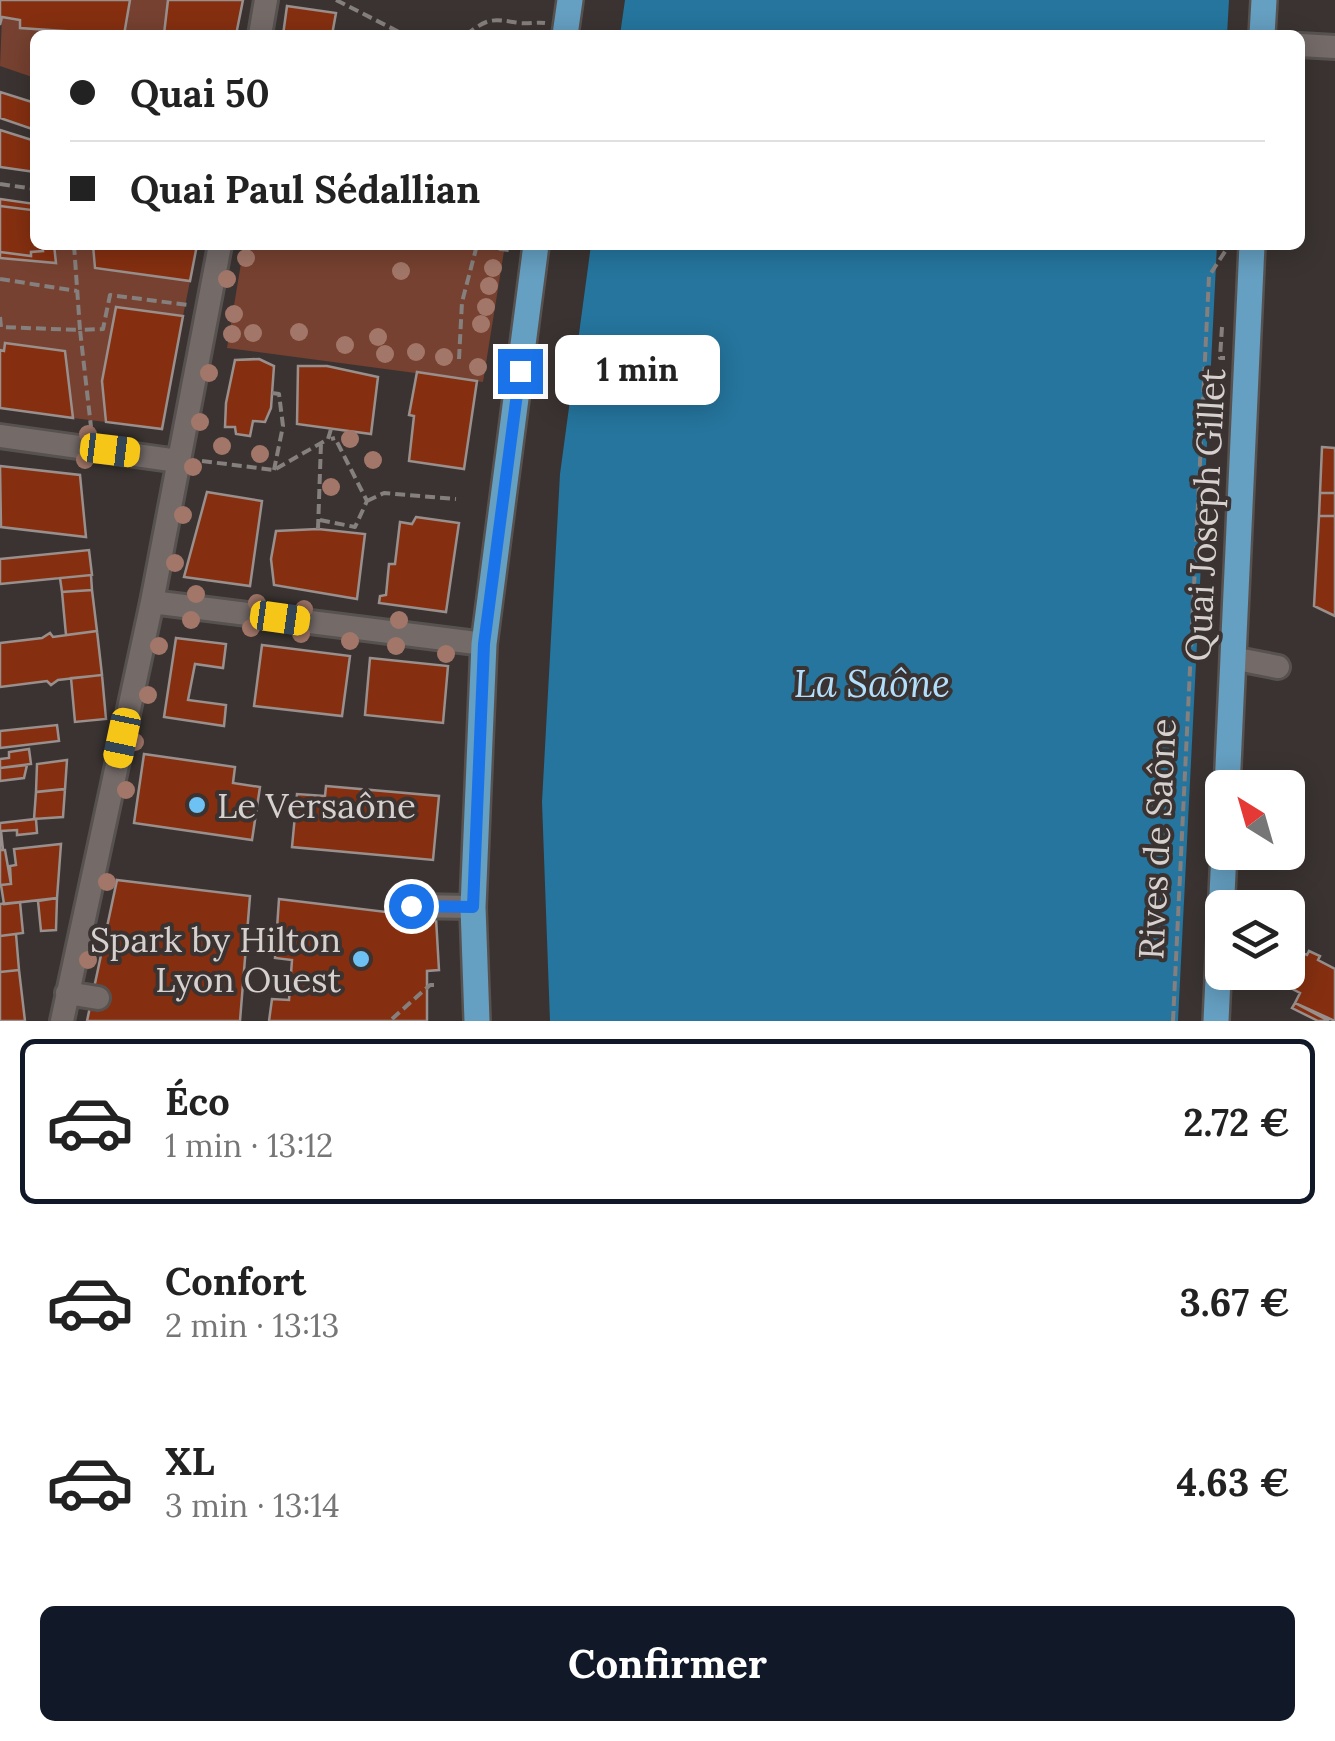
<!DOCTYPE html>
<html lang="fr">
<head>
<meta charset="utf-8">
<style>
  body { margin:0; font-family:Lora,serif; background:#f2f2f2; color:#222; height:100vh; display:flex; flex-direction:column; font-size:38px; white-space:nowrap }
  * { box-sizing:border-box; margin:0 }
  p { font-size:32px; color:#767676 }
  .icon { flex:none; width:55px; height:55px; fill:none; stroke:currentColor; stroke-width:2; stroke-linecap:round; stroke-linejoin:round }
  .map { position:relative; height:1021px; overflow:hidden }
  .panel { display:flex; flex-direction:column; background:#fff; flex:1 }
  .panel>* { flex:none }
  .hud { position:absolute; left:30px; top:30px; width:1275px; height:220px; border-radius:15px; box-shadow:0 5px 25px #0003; display:grid; align-content:center; height:220px; padding:0 40px; background:#fff }
  .needle { width:65px; rotate:323deg }
  .fabs { position:absolute; left:1205px; top:770px; display:grid; gap:20px }
  .fabs a { display:grid; place-items:center; width:100px; height:100px; border-radius:15px; background:#fff; box-shadow:0 5px 25px #0003; font-size:50px }
  .end { position:absolute; width:45px; height:45px; margin:-22px; border:12px solid #1a73e8; background:#fff; box-shadow:0 0 0 5px #fff }
  .from { border-radius:50% }
  .bubble { position:absolute; height:70px; border-radius:15px; background:#fff; box-shadow:0 5px 25px #0003; font-size:32px; font-weight:700; line-height:70px; text-align:center }
  .car { position:absolute; width:30px; height:60px; margin:-30px -15px; border-radius:12px; box-shadow:0 0 8px 2px #0007; background:linear-gradient(#f5c518 24%,#345 0 40%,#f5c518 0 76%,#345 0 86%,#f5c518 0) }
  .hud b { display:flex; align-items:center; gap:35px; height:95px; font-size:38px }
  .hud b+b { border-top:2px solid #e0e0e0 }
  .hud i { width:25px; height:25px; background:#222 }
  ul { padding:18px 0 0; list-style:none }
  li { display:flex; align-items:center; gap:30px; height:165px; margin:0 20px 15px; padding:0 20px; border:5px solid transparent; border-radius:15px }
  li div { flex:1 }
  li b { display:block; font-size:38px }
  li em { font-style:normal; font-weight:700 }
  li.current { border-color:#111827 }
  li>.icon { width:90px; height:90px; stroke-width:1.5 }
  .primary-button { display:flex; gap:20px; margin-top:auto; padding:20px 40px }
  .primary-button a { flex:1; height:115px; border-radius:15px; background:#111827; color:#fff; font-size:40px; font-weight:700; line-height:115px; text-align:center }
  .map>svg:first-child { display:block }
  .green { fill:#764130 }
  .water { fill:#25759e }
  .building { fill:#852f10; stroke:#99908d; stroke-width:2.5 }
  .lines { fill:none; stroke-linecap:round; stroke-linejoin:round }
  .minor-casing { stroke:#575250; stroke-width:28 }
  .major-casing { stroke:#575250; stroke-width:30 }
  .path { stroke:#857f7d; stroke-width:4; stroke-dasharray:10 5; stroke-linecap:butt }
  .minor { stroke:#746b69; stroke-width:22 }
  .major { stroke:#659fc1; stroke-width:25 }
  .tree { fill:#a27769 }
  .route { stroke:#1a73e8; stroke-width:12 }
  .poi-dot { fill:#6ec2f3; stroke:#3a3331; stroke-width:4 }
  .labels { text-anchor:middle; dominant-baseline:central; stroke-width:8; stroke-linejoin:round; paint-order:stroke }
  .street-label { font-size:35px; fill:#d6d1cf; stroke:#3a3331 }
  .poi-label { font-size:35px; fill:#d6d1cf; stroke:#3a3331; text-anchor:start }
  .water-label { font-size:38px; font-style:italic; fill:#b2dffc; stroke:#3a3331 }
</style>
</head>
<body>
<div class="map">
<svg width="1335" height="1021" viewBox="0 0 1335 1021">
  <rect width="100%" height="100%" fill="#3a3331"/>
  <path class="green" d="M130,0H168L164,34L170,35H124Z
    M2,17L20,20V28L100,35H35V78L0,66Z
    M54,245H93L95,268L190,281L183,316L116,307L102,381L106,422L73,418L65,351L6,343L4,351L0,350V258L55,263Z
    M244,245H505L483,382L227,348Z"/>
  <path class="water" d="M625,0H1229L1227,35H620Z
    M591,245H1217L1178,1021H550L542,802L560,474Z"/>
  <path class="building" d="M0,0H130L124,35L20,28V20L2,17L0,25Z
    M168,0H243L236,35L164,34Z
    M287,6L336,13L332,35H283Z
    M0,92L35,103V130L0,118Z
    M0,130L35,141V172L0,167Z
    M0,199L35,204V245H54L56,263L0,258Z
    M0,206L32,210L35,245H42L43,251L31,252V256L0,252Z
    M93,245H197L190,281L95,268Z
    M116,307L183,316L162,429L106,422L102,381Z
    M5,343L65,351L73,418L0,408V350L4,351Z
    M259,359L274,366L271,408L265,422L253,421L250,436L236,434L235,427H225L226,403L235,360Z
    M298,366H327L378,377L371,434L297,424Z
    M417,372L477,381L464,469L409,461L414,416L409,415Z
    M1322,447L1335,448V493H1320Z
    M0,466L80,475L86,537L1,527Z
    M207,492L262,501L250,586L184,577Z
    M1320,493H1335V516H1319Z
    M1319,516H1335V616L1314,606Z
    M416,517L459,523L446,612L379,603L380,596L386,595L389,564H395L400,522L412,524Z
    M318,529L365,534L357,599L274,585L271,559L276,531Z
    M89,550L92,575L0,584V559Z
    M91,575L92,590L62,592L60,578Z
    M92,590L97,631L66,635L62,592Z
    M97,631L102,675L58,680L51,685L47,681L0,687V643L42,638L50,633L53,637Z
    M176,638L226,644L223,668L195,664L188,700L226,705L224,726L164,717Z
    M262,645L350,656L342,716L254,706Z
    M370,658L448,666L443,723L365,715Z
    M102,675L106,719L75,722L71,678Z
    M57,725L59,741L0,748V731Z
    M29,749L31,764L0,768V759L9,758V752Z
    M144,754L235,767L233,783L260,787L252,840L134,823Z
    M67,760L65,789L36,792L37,764Z
    M27,765L24,778L0,781V768Z
    M326,786L439,796L433,860L292,847L297,794L325,796Z
    M65,789L63,817L34,819L36,792Z
    M36,819L37,833L17,835V830L1,831L3,850H0V823Z
    M61,844L57,898L4,904L1,885L11,884L10,866L16,865L14,849Z
    M0,850H5L11,884L0,885Z
    M117,880L250,896L240,1021H87Z
    M57,898L56,930L41,931L38,901Z
    M279,899L436,918L439,970L427,971V1021H269L272,999L289,1000L292,960L275,958Z
    M20,902L23,933L0,936V904Z
    M16,934L19,970L0,972V936Z
    M1295,950L1307,955L1309,951L1320,956L1318,960L1335,969V1021L1295,1003L1300,993L1283,984L1294,962L1291,959Z
    M19,970L25,1021H0V972Z
    M1295,1003L1329,1021H1318L1292,1008Z"/>
  <g class="lines">
    <g class="minor-casing">
      <path id="minor" d="M260,35L266,0
        M1300,45L1335,47
        M0,436L178,461
        M152,602L484,644
        M1232,658L1278,667
        M411,906L473,907
        M67,993L98,998
        M62,1021L152,602L220,245"/>
    </g>
    <g class="major-casing">
      <path id="major" d="M565,35L570,0
        M1262,35L1264,0
        M1227,788L1252,245
        M477,1021L473,907L484,644L536,245
        M1216,1021L1224,852"/>
    </g>
    <path class="path" d="M336,0L405,35
      M466,35C489,17 492,19 520,23C528,24 537,22 545,23
      M0,184L35,189
      M74,245L80,330L103,329L110,295L188,305
      M469,245L509,250
      M0,279L77,291
      M0,317L1,327L80,330L91,427
      M1222,327L1220,358H1225
      M459,359L462,302L477,245
      M272,393L279,394L283,426L274,470
      M202,461L274,470L328,439L331,429
      M367,501L384,493L456,499
      M320,520L355,527L367,501L335,438L331,439
      M318,529L321,443
      M392,1019L430,985H439
      M1173,1021L1209,276L1228,247"/>
    <use href="#minor" class="minor"/>
    <use href="#major" class="major"/>
  </g>
  <g class="tree">
    <circle cx="246" cy="258" r="9"/>
    <circle cx="493" cy="268" r="9"/>
    <circle cx="401" cy="271" r="9"/>
    <circle cx="227" cy="279" r="9"/>
    <circle cx="489" cy="286" r="9"/>
    <circle cx="486" cy="307" r="9"/>
    <circle cx="234" cy="314" r="9"/>
    <circle cx="481" cy="324" r="9"/>
    <circle cx="299" cy="332" r="9"/>
    <circle cx="253" cy="333" r="9"/>
    <circle cx="232" cy="334" r="9"/>
    <circle cx="378" cy="337" r="9"/>
    <circle cx="345" cy="345" r="9"/>
    <circle cx="416" cy="352" r="9"/>
    <circle cx="385" cy="354" r="9"/>
    <circle cx="444" cy="357" r="9"/>
    <circle cx="478" cy="367" r="9"/>
    <circle cx="209" cy="373" r="9"/>
    <circle cx="200" cy="422" r="9"/>
    <circle cx="88" cy="434" r="9"/>
    <circle cx="350" cy="439" r="9"/>
    <circle cx="222" cy="446" r="9"/>
    <circle cx="260" cy="454" r="9"/>
    <circle cx="85" cy="460" r="9"/>
    <circle cx="373" cy="460" r="9"/>
    <circle cx="193" cy="467" r="9"/>
    <circle cx="331" cy="487" r="9"/>
    <circle cx="183" cy="515" r="9"/>
    <circle cx="175" cy="563" r="9"/>
    <circle cx="196" cy="594" r="9"/>
    <circle cx="257" cy="603" r="9"/>
    <circle cx="304" cy="609" r="9"/>
    <circle cx="191" cy="620" r="9"/>
    <circle cx="399" cy="620" r="9"/>
    <circle cx="251" cy="628" r="9"/>
    <circle cx="301" cy="634" r="9"/>
    <circle cx="350" cy="641" r="9"/>
    <circle cx="159" cy="646" r="9"/>
    <circle cx="396" cy="646" r="9"/>
    <circle cx="446" cy="654" r="9"/>
    <circle cx="148" cy="695" r="9"/>
    <circle cx="135" cy="742" r="9"/>
    <circle cx="126" cy="790" r="9"/>
    <circle cx="107" cy="882" r="9"/>
    <circle cx="88" cy="960" r="9"/>
  </g>
  <g class="lines">
    <path class="route" d="M411,906L473,907L484,644L520,371"/>
  </g>
  <g class="poi-dot">
    <circle cx="197" cy="805" r="10"/>
    <circle cx="361" cy="959" r="10"/>
  </g>
  <g class="labels">
    <g class="street-label">
      <text transform="translate(1205 515) rotate(-87)">Quai Joseph Gillet</text>
      <text transform="translate(1157 839) rotate(-87)">Rives de Saône</text>
    </g>
    <g class="poi-label">
      <text x="217" y="805">Le Versaône</text>
      <text x="341" y="939" text-anchor="end">Spark by Hilton<tspan x="341" dy="40">Lyon Ouest</tspan></text>
    </g>
    <g class="water-label">
      <text x="872" y="683">La Saône</text>
    </g>
  </g>
</svg>
<div class="fabs">
<a><svg class="needle" viewBox="-14 -14 28 28"><path d="M0-13l5 13h-10z" fill="#e53935"/><path d="M0 13l5-13h-10z" fill="#767676"/></svg></a>
<a><svg class="icon" aria-label="layers" viewBox="0 0 24 24"><path d="M12 4l9 5-9 5-9-5zM3 14l9 5 9-5"/></svg></a>
</div>
<i class="end from" style="left:411px;top:906px"></i>
<i class="end" style="left:520px;top:371px"></i>
<div class="bubble" style="left:555px;top:335px;width:165px">1 min</div>
<i class="car" style="left:110px;top:450px;rotate:97deg"></i>
<i class="car" style="left:280px;top:618px;rotate:98deg"></i>
<i class="car" style="left:122px;top:738px;rotate:192deg"></i>
<div class="hud">
<b><i class="from"></i>Quai 50</b>
<b><i></i>Quai Paul Sédallian</b>
</div>
</div>
<section class="panel">
<ul>
<li class="current"><svg class="icon" aria-label="car" viewBox="0 0 24 24"><path d="M5 17H2v-5l4-1 3-4h7l3 4 3 1v5h-3M9 17h6M6 11h13"/><circle cx="7" cy="17" r="2"/><circle cx="17" cy="17" r="2"/></svg><div><b>Éco</b><p>1 min · 13:12</p></div><em>2.72 €</em></li>
<li><svg class="icon" aria-label="car" viewBox="0 0 24 24"><path d="M5 17H2v-5l4-1 3-4h7l3 4 3 1v5h-3M9 17h6M6 11h13"/><circle cx="7" cy="17" r="2"/><circle cx="17" cy="17" r="2"/></svg><div><b>Confort</b><p>2 min · 13:13</p></div><em>3.67 €</em></li>
<li><svg class="icon" aria-label="car" viewBox="0 0 24 24"><path d="M5 17H2v-5l4-1 3-4h7l3 4 3 1v5h-3M9 17h6M6 11h13"/><circle cx="7" cy="17" r="2"/><circle cx="17" cy="17" r="2"/></svg><div><b>XL</b><p>3 min · 13:14</p></div><em>4.63 €</em></li>
</ul>
<div class="primary-button"><a>Confirmer</a></div>
</section>
</body>
</html>
